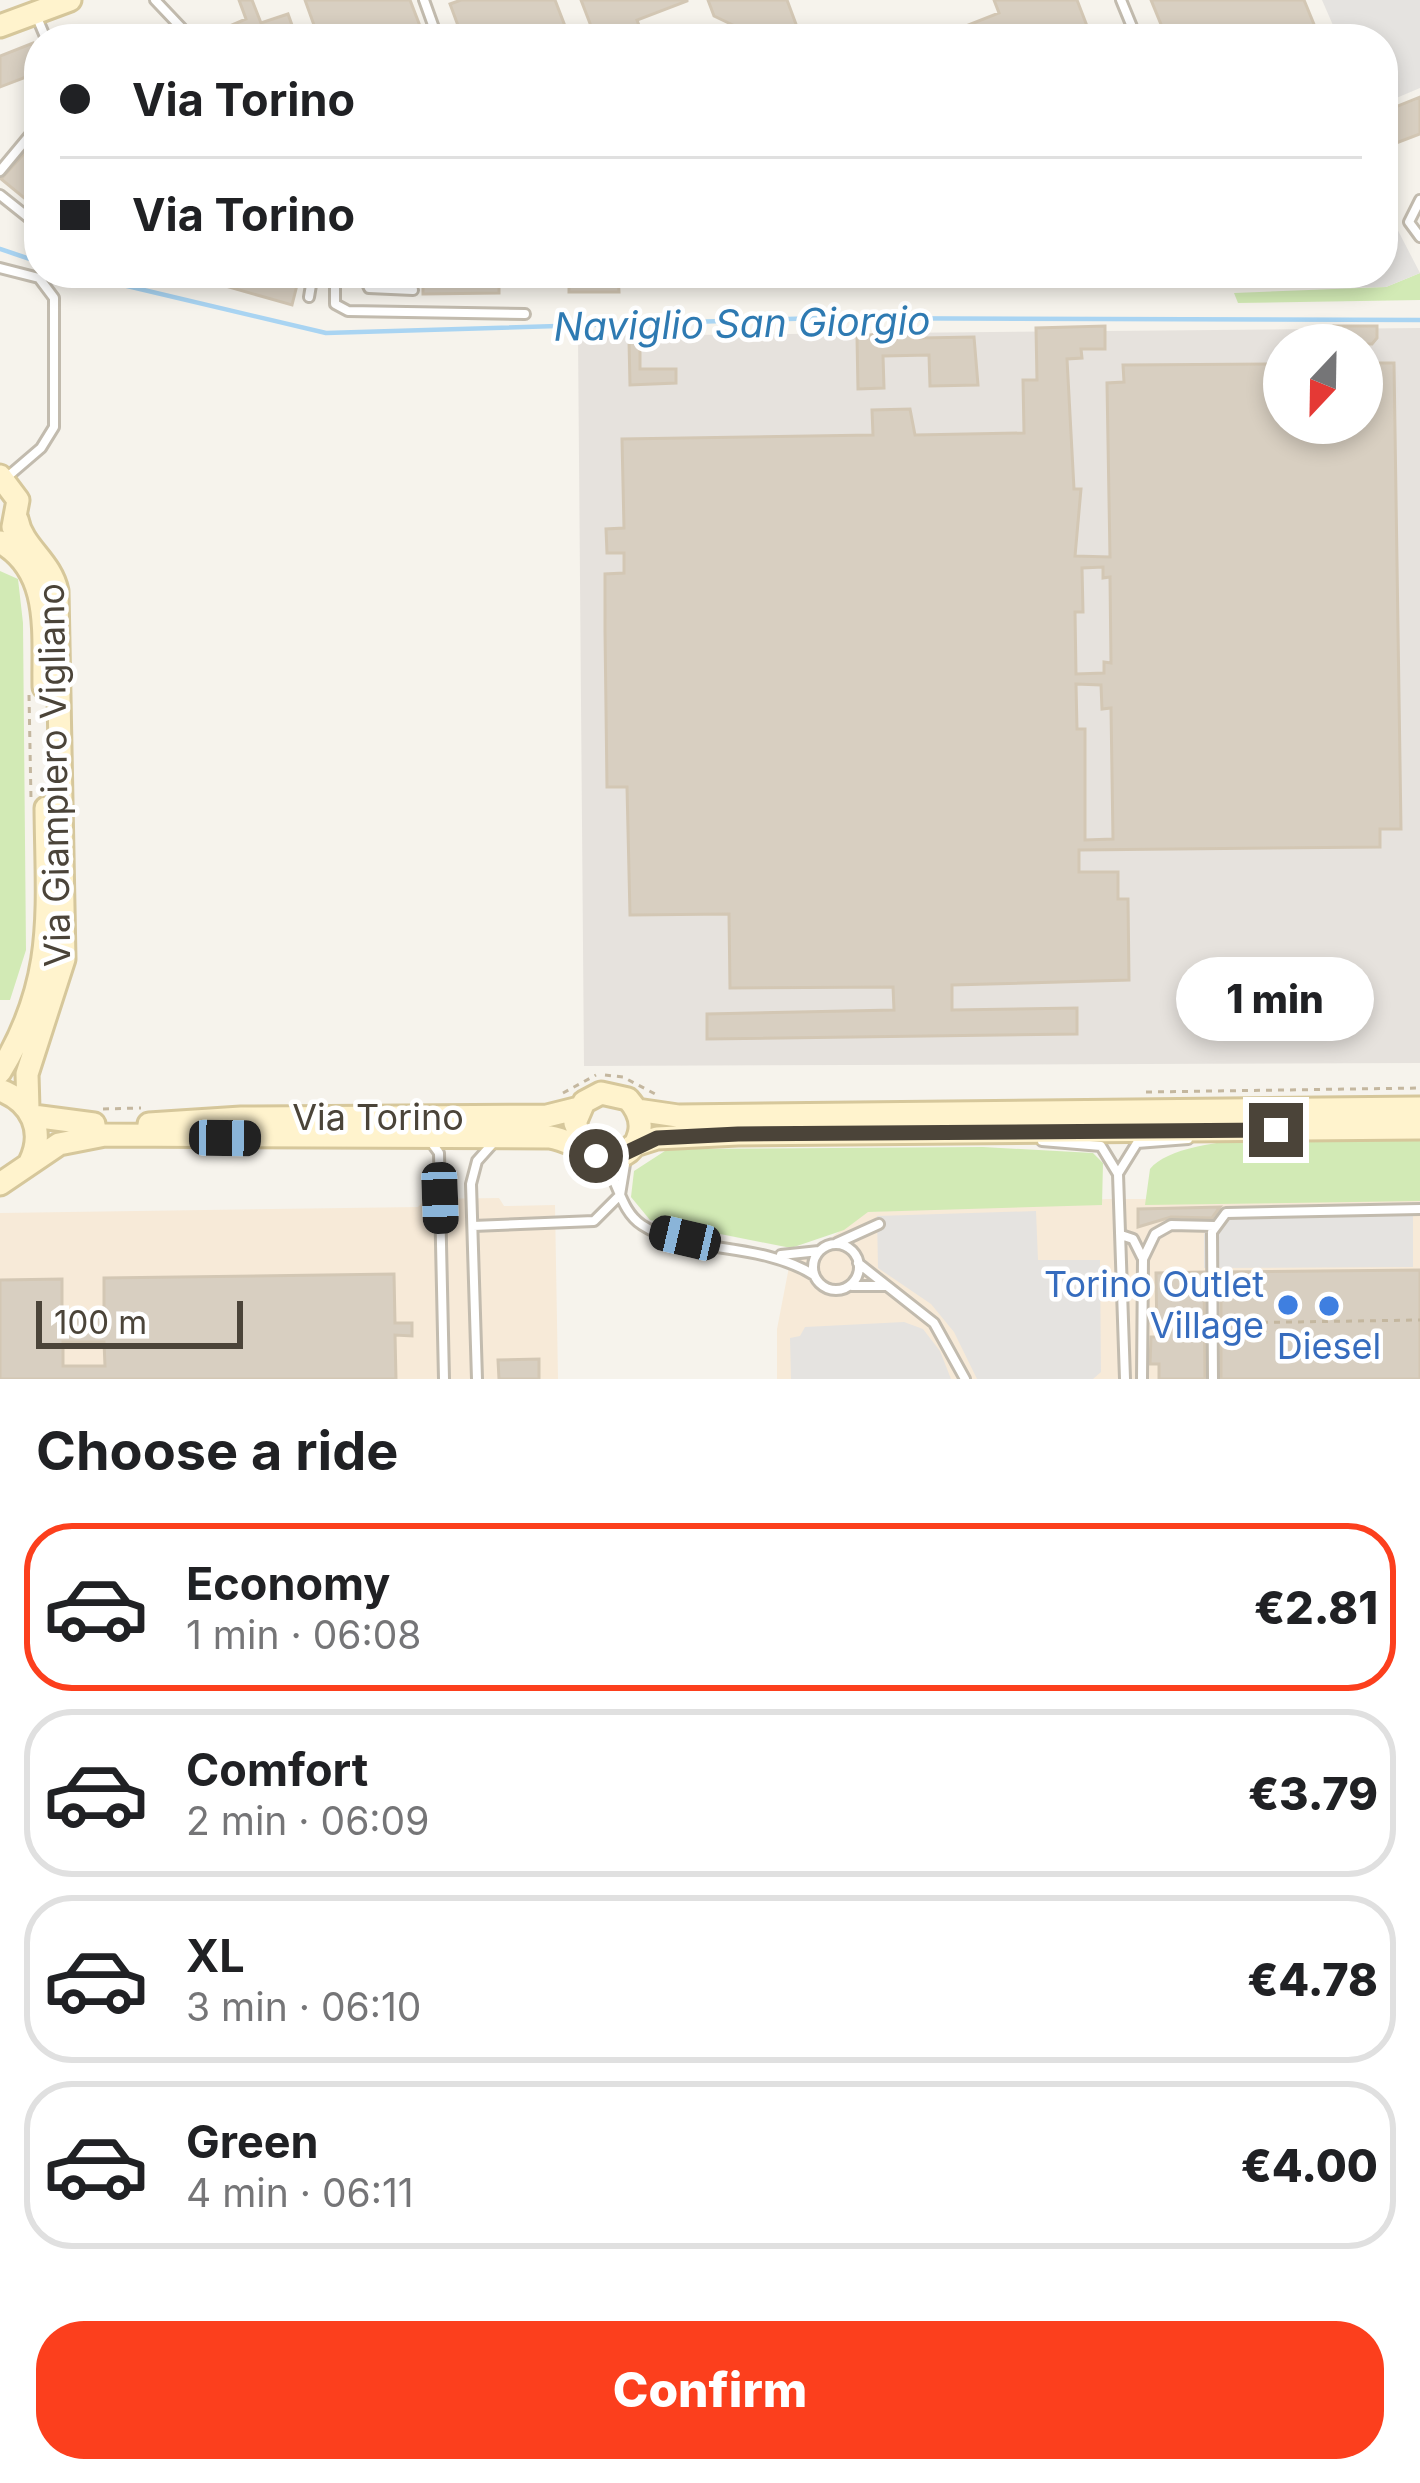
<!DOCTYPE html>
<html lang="en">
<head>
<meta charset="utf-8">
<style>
  body { margin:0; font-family:Inter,sans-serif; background:#f6f6f6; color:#202124; height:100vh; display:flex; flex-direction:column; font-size:45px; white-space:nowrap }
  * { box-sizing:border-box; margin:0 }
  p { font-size:39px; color:#757577 }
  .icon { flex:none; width:66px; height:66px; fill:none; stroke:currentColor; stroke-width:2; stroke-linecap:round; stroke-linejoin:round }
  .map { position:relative; height:1379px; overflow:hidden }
  .sheet { display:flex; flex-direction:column; background:#fff; flex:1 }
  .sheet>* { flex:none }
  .guide { position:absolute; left:24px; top:24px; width:1374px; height:264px; border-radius:48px; box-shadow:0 6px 18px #0003; display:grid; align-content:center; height:264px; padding:0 36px; background:#fff }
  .needle { width:78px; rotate:202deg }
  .controls { position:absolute; left:1263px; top:324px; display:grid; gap:24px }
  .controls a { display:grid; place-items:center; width:120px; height:120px; border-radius:50%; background:#fff; box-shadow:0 6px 18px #0003; font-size:60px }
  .scale { position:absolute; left:36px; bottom:30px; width:207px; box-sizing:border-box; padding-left:12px; border:6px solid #4b4439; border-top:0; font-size:33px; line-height:42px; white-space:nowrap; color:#4b4439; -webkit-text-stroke:9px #fff; paint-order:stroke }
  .end { position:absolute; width:54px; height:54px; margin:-27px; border:15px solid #4b4439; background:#fff; box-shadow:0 0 0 6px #fff }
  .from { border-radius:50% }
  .bubble { position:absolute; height:84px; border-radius:42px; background:#fff; box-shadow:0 6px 18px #0003; font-size:39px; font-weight:800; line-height:84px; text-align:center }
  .car { position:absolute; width:36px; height:72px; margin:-36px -18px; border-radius:15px; box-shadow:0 0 9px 3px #0007; background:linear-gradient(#222 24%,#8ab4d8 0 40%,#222 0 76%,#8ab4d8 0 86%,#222 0) }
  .guide b { display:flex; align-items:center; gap:42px; height:114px; font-size:45px }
  .guide b+b { border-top:3px solid #e0e0e0 }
  .guide i { width:30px; height:30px; background:#202124 }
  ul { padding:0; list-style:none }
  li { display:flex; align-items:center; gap:36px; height:168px; margin:0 24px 18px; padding:0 12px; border:6px solid #e0e0e0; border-radius:48px }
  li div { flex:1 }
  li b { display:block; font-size:45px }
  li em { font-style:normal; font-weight:800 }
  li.selected { border-color:#fc3f1d }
  li>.icon { width:108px; height:108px; stroke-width:1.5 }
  h2 { padding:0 36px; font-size:54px; line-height:144px }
  .cta { display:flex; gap:24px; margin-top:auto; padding:24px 36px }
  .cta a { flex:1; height:138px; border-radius:48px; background:#fc3f1d; color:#fff; font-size:48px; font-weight:800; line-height:138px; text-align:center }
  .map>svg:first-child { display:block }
  .commercial { fill:#f7ead8 }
  .industrial { fill:#e6e2dd; fill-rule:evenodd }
  .green { fill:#d2eab5 }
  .parking { fill:#e5e3e0 }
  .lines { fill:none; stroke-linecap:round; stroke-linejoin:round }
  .stream { stroke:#a9d4f2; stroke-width:4.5 }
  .building { fill:#d8cfc1; stroke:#d3c7b4; stroke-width:3; fill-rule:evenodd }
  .lane-casing { stroke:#c2bbae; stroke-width:14 }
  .secondary-casing { stroke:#d6c79b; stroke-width:27 }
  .path { stroke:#c4b79f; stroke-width:3; stroke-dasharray:6 6; stroke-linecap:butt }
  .lane { stroke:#fff; stroke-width:8 }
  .secondary { stroke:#fff3cd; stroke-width:21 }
  .route { stroke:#4b4439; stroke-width:15 }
  .shop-dot { fill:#3f7fe0; stroke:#fff; stroke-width:4.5 }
  .labels { text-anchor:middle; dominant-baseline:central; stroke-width:9; stroke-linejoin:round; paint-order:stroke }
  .street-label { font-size:36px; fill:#4b4439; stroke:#fff }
  .shop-label { font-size:36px; fill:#366cbe; stroke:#fff; text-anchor:end }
  .water-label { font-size:39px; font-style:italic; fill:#2e7ab2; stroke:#fff }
</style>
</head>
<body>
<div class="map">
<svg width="1420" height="1379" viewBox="0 0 1420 1379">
  <rect width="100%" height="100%" fill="#f6f3ec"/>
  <path class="commercial" d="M499,1198L504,1206L555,1205L558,1379H0V1213L418,1207L426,1199Z
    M1107,1199H1420V1379H777V1329L789,1267L867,1212Z"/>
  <path class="industrial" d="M1420,328V1063L584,1066L578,336ZM1284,345H1362V423H1284Z"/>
  <path class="green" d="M1420,273V300L1238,303L1234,293L1386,287Z
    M0,571L18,579L23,623L26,950L10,1000H0Z
    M1420,1137V1201L1145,1205L1150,1169C1183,1127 1365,1137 1420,1137Z
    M983,1147L1093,1153L1103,1163L1102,1205L868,1212L844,1230L791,1248L650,1220L631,1197L634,1171L668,1149Z"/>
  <path class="parking" d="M1322,0H1420V88L1394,99L1383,93V39H1339Z
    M1391,217L1420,273L1386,287L1312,288L1308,273H1383V220Z
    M1413,1203V1267L1204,1268V1234L1226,1209Z
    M1036,1211L1038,1260H1100L1101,1372L1093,1379H977L954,1332L931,1304L878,1268L877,1216Z
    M904,1322L923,1329L940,1351L951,1379H791L790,1338L800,1336L805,1327Z"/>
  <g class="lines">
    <path class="stream" d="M0,249L39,262
      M72,273L326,333L822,318L1420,320"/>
  </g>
  <path class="building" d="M239,0H252L261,23L288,14L297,39H260L255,27L223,39H200L246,19Z
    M305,0H410L425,39H319Z
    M461,0H555L570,39H463L450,4Z
    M581,0H687V1L637,20L644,39H596Z
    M708,0H787L797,27L766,39H722L743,30L714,16Z
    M994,0H1077L1092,39H933L999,13Z
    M1151,0H1304L1320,39H1167Z
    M33,43L39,72L0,87V56Z
    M1420,97V134L1383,148V112Z
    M39,137V210L1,179Z
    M180,273H300L292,305Z
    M423,273H499V293L423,294Z
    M569,273H618L619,292H569Z
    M1105,326V349H1081L1082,358L1067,359L1074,489H1081L1075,556L1110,557L1107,383L1124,382L1123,365L1284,364V423H1362V363H1394L1401,829H1380V847L1079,850V872H1118V899H1128L1129,980L952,985V1010L1077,1008V1034L707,1039V1014L894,1010L893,987L730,988L729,914L630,915L627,787H607L605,631V574L624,573V553H607L606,529L624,528L622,439L873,435L872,410L910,409L915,435L1024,433L1023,380H1037L1036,328ZM1103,567V578L1110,577L1111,663L1104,662V673L1076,674L1075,612H1083L1082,568ZM1076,684L1101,685L1102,709L1111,708L1113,839L1085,840V729H1077Z
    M1334,326H1377V338L1372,344H1334Z
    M898,331L921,332V338L974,337L978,385L930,386L929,355L883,356L884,388L858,389L857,337Z
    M629,341H640V369H676V383L630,385Z
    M1220,1207L1212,1218L1171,1217L1138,1227V1209Z
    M1420,1270V1379H1221V1272Z
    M1204,1272L1205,1379H1159V1364H1150L1151,1337H1157L1156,1273Z
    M394,1274L395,1323H412V1336L395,1335L396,1379H0V1280L62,1279V1312L104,1313V1278ZM63,1342H104L105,1366H63Z
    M539,1359V1379H499L498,1360Z"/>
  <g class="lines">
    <g class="lane-casing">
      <path id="lane" d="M155,0L192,39
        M424,0L438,39
        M1121,0L1137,39
        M36,15L46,39
        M0,171L39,124
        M0,195L39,226
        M1420,200L1409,222L1420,237
        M0,268L39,278L54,298V427L41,448L6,478
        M335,273V304L348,311L525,314
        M362,273L369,288L413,290
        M309,297L313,273
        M1042,1141L1101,1146L1118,1174L1125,1379
        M431,1142L439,1153L444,1379
        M602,1161C619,1179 619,1210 642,1225C685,1254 760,1241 814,1275
        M1119,1172L1137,1143L1188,1139
        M473,1226L594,1221L620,1195L626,1158
        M1121,1235L1133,1239L1142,1257
        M837,1243L879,1224
        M813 1267a23 23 0 1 1 46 0a23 23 0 1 1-46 0Z
        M781,1255L819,1251
        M858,1263L934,1323L965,1379
        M852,1286H884
        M477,1379L471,1184L477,1161L494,1142
        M1142,1379L1143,1259L1155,1234L1171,1225L1214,1226
        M1213,1379L1212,1232L1226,1213L1420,1209"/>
    </g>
    <g class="secondary-casing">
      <path id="secondary" d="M0,26L70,0
        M0,476L18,500L13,527
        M17,519C22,547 51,561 57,591L64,959L27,1074L28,1109
        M0,542C52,571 43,634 44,687
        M0,1072C57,979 47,911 46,808
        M0,1090C32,1102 45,1131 30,1162
        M637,1110L678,1116L1420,1108
        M33,1116L94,1124
        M149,1124L241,1118L547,1116L579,1108
        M632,1146L657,1138L738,1134L1420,1128
        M0,1184L59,1144L105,1135L550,1137C576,1140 626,1181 639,1134C643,1120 637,1109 628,1099L601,1093L584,1102L575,1123L586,1150"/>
    </g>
    <path class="path" d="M29,695L31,800
      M605,1075L623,1077L657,1095
      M1146,1092L1420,1088
      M563,1093L596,1075
      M103,1109L141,1108
      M1226,1323L1420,1320"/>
    <use href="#lane" class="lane"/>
    <use href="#secondary" class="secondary"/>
  </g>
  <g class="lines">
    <path class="route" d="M596,1156H619L657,1138L738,1134L1276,1130"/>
  </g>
  <g class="shop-dot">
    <circle cx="1288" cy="1305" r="12"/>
    <circle cx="1329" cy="1306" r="12"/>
  </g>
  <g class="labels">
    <g class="street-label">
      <text transform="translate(54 775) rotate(-91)">Via Giampiero Vigliano</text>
      <text x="378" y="1117">Via Torino</text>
    </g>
    <g class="shop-label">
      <text x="1264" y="1284">Torino Outlet<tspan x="1264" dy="41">Village</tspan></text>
      <text x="1329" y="1346" text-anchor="middle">Diesel</text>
    </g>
    <g class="water-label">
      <text transform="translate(742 323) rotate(-1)">Naviglio San Giorgio</text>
    </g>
  </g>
</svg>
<div class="controls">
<a><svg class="needle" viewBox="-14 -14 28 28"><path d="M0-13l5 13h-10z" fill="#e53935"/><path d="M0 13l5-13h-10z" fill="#757577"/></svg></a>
</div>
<div class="scale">100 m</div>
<i class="end from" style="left:596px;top:1156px"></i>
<i class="end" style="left:1276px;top:1130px"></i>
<div class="bubble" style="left:1176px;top:957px;width:198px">1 min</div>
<i class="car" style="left:225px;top:1138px;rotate:91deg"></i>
<i class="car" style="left:440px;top:1198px;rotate:178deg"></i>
<i class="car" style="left:685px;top:1238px;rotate:283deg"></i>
<div class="guide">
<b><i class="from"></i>Via Torino</b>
<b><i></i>Via Torino</b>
</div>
</div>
<section class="sheet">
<h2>Choose a ride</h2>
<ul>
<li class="selected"><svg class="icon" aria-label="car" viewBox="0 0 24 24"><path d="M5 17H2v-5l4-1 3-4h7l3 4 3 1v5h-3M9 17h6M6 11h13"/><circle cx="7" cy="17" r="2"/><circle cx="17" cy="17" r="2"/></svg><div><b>Economy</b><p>1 min · 06:08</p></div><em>€2.81</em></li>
<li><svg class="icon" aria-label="car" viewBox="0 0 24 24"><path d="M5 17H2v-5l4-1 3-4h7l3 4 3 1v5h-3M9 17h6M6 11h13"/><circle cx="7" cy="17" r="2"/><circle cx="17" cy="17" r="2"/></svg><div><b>Comfort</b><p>2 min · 06:09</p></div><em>€3.79</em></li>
<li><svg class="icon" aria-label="car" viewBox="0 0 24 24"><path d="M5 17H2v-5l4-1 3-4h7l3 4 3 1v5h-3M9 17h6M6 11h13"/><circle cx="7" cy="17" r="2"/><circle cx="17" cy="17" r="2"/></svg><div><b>XL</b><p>3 min · 06:10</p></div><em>€4.78</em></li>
<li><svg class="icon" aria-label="car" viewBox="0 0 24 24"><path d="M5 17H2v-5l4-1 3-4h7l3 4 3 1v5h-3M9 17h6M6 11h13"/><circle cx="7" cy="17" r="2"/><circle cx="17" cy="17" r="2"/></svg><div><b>Green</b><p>4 min · 06:11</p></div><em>€4.00</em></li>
</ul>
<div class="cta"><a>Confirm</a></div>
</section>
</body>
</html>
